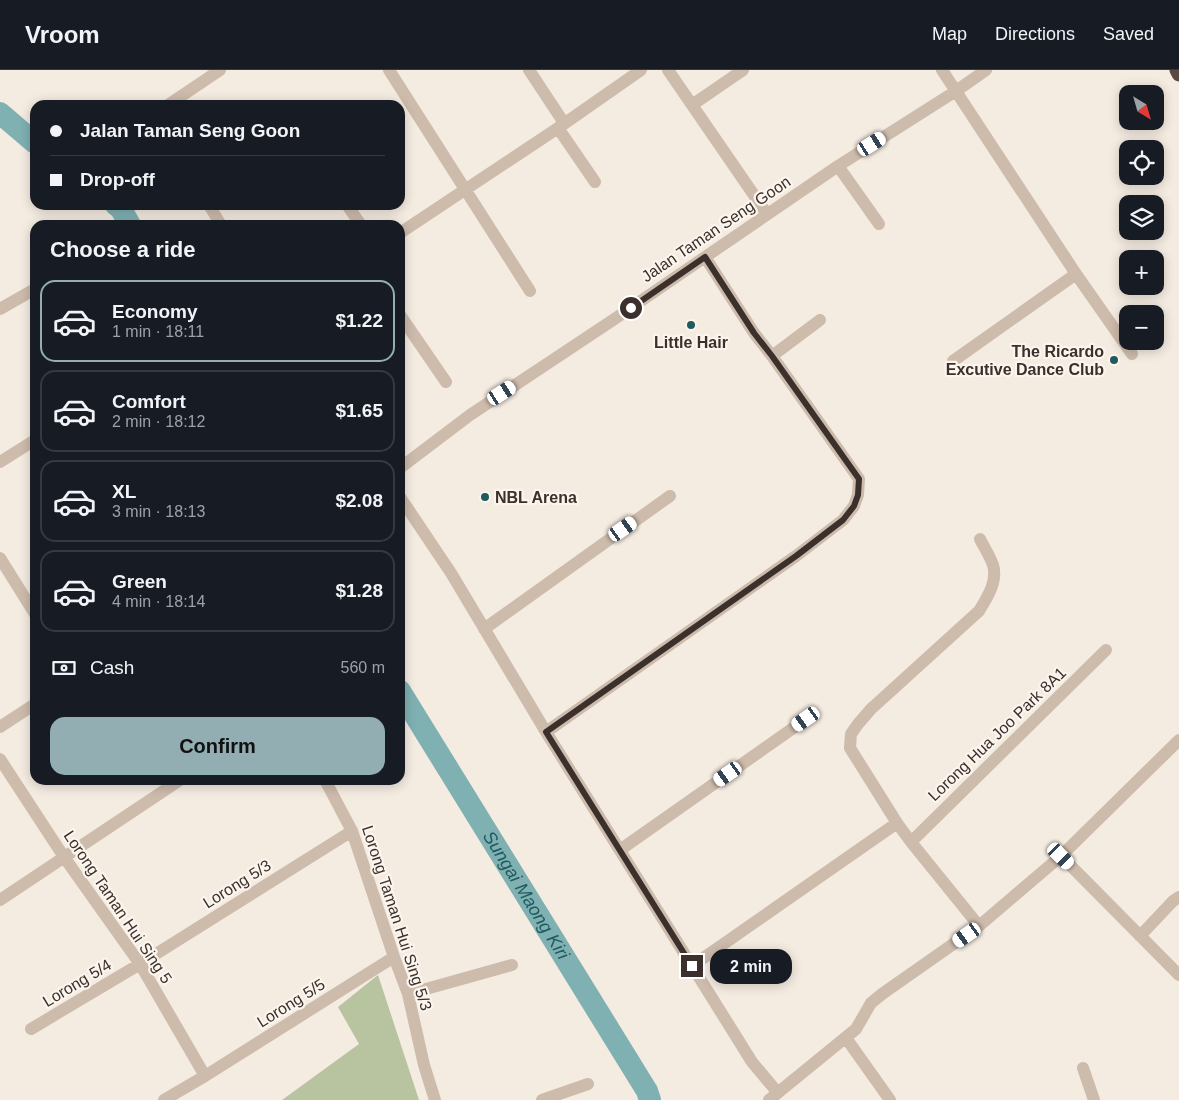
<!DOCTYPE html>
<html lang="en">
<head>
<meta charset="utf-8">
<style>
  body { margin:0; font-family:Helvetica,sans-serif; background:#20242c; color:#f1f3f6; height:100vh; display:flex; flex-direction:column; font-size:19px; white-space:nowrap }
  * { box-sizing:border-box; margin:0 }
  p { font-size:16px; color:#9ea1a6 }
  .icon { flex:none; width:28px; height:28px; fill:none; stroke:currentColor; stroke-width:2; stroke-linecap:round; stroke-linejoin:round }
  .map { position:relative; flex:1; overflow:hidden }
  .details { position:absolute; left:30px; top:150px; width:375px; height:565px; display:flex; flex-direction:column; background:#171b24; border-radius:15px; box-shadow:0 2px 12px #0003 }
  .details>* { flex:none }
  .hud { position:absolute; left:30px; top:30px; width:375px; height:110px; border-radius:15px; box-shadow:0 2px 12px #0003; display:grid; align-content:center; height:110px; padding:0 20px; background:#171b24 }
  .needle { width:32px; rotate:143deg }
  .buttons { position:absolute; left:1119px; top:15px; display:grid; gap:10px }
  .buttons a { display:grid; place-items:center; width:45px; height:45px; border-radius:10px; background:#171b24; box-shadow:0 2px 12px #0003; font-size:25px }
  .end { position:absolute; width:22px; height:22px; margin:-11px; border:6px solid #3b302b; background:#fff; box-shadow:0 0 0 2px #fff }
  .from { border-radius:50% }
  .bubble { position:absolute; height:35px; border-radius:15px; background:#171b24; box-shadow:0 2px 12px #0003; font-size:16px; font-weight:800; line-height:35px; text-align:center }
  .car { position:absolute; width:15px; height:30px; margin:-15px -8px; border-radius:6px; box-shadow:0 0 4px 1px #0007; background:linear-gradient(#fff 24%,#345 0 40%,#fff 0 76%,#345 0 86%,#fff 0) }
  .hud b { display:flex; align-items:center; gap:18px; height:48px; font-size:19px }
  .hud b+b { border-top:1px solid #363941 }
  .hud i { width:12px; height:12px; background:#f1f3f6 }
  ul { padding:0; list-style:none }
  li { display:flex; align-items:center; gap:15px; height:82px; margin:0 10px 8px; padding:0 10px; border:2px solid #363941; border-radius:15px }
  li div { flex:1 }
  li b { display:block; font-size:19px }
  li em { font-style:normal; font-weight:800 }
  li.current { border-color:#92aeb2 }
  li>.icon { width:45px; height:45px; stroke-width:1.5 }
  h2 { padding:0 20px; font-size:22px; line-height:60px }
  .pay { display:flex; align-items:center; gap:12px; height:55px; padding:0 20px; font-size:19px }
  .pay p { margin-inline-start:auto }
  .cta { display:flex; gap:10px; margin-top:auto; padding:10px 20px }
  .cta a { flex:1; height:58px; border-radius:15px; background:#92aeb2; color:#111; font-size:20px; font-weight:800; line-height:58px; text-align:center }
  header { display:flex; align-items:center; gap:30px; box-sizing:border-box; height:70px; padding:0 25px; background:#171b24; border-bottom:1px solid #363941 }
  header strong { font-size:24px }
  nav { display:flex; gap:28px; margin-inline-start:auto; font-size:18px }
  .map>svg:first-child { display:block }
  .green { fill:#b8c4a0 }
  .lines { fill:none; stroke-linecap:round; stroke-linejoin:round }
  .river { stroke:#7fb0b2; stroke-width:22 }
  .minor { stroke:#cdbbac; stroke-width:12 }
  .highway { stroke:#5c4a42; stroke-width:15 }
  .route { stroke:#3b302b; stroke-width:6 }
  .poi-dot { fill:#1f5a5e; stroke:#fbf5ee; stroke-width:2 }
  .labels { text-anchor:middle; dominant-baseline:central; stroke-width:4.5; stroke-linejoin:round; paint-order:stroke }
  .street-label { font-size:16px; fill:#3b302b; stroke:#fbf5ee }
  .poi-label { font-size:16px; font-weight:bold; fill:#3b302b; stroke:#fbf5ee }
  .water-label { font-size:18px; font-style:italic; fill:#1f5a5e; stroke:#fbf5ee }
</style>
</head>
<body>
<header>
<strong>Vroom</strong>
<nav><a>Map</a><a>Directions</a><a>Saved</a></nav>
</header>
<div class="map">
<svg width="1179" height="1030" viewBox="0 0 1179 1030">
  <rect width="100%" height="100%" fill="#f4ebe1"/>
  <path class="green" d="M378,905L419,1030H282L359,974L338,937Z"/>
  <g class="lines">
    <g class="river">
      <path d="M0,43L35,73"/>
      <path d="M116,135L121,139L130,155"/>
      <path id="s1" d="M400,621L647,1021L650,1030"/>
    </g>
    <path class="minor" d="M389,0L530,221
      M529,0L564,53
      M668,0L767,144
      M942,0L1076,204L1132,284
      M168,35L220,0
      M692,35L743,0
      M558,58L595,112
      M838,96L879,154
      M209,135L221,155
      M347,135L361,155
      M400,163L558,58L641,0
      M0,239L35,219
      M400,245L446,312
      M772,286L820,250
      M953,291L1076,204
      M0,392L35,370
      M400,398L470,345L616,248L838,96L956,21L986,0
      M400,427L451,503L546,662L752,992L778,1023
      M0,488L35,544
      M484,559L670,426
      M0,657L35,634
      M546,662L796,486L843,450L854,436L858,425L859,409L772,286L754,263L705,187
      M0,689L64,787L140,894L205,1006
      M325,710L352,761L394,887L408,924L424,995L435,1030
      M911,772L1106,580
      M620,780L806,649
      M1061,786L1179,905
      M0,830L180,710
      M979,856L911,772L897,753L850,678L851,664L858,654L871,639L979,541C987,528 998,511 993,495C990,486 984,477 980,469
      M1140,866L1173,831L1179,827
      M692,896L897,753
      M408,924L512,895
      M31,959L140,894L352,761
      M846,968L890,1030
      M1083,998L1094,1030
      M164,1030L205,1006L394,887
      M542,1030L588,1014
      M769,1030L856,959L871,933L882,924L979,856L1061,786L1179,670"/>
    <path class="highway" d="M1177,0L1179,4"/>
  </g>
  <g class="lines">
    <path class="route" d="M631,238L705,187L754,263L772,286L859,409L858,425L854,436L843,450L796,486L546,662L692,896"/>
  </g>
  <g class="poi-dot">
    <circle cx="691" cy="255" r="5"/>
    <circle cx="1114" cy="290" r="5"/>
    <circle cx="485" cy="427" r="5"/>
  </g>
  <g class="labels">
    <g class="street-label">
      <text transform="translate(716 159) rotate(-34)">Jalan Taman Seng Goon</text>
      <text transform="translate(997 664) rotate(-44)">Lorong Hua Joo Park 8A1</text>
      <text transform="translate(237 814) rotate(-32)">Lorong 5/3</text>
      <text transform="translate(118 837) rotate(56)">Lorong Taman Hui Sing 5</text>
      <text transform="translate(397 848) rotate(72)">Lorong Taman Hui Sing 5/3</text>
      <text transform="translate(77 913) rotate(-31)">Lorong 5/4</text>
      <text transform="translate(291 933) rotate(-32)">Lorong 5/5</text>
    </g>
    <g class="poi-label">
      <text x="691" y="272">Little Hair</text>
      <text x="1104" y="281" text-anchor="end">The Ricardo<tspan x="1104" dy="18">Excutive Dance Club</tspan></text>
      <text x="495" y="427" text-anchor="start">NBL Arena</text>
    </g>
    <g class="water-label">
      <text stroke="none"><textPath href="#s1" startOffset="240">Sungai Maong Kiri</textPath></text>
    </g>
  </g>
</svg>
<div class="buttons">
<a><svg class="needle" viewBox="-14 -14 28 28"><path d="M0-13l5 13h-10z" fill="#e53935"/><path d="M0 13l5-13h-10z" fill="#9ea1a6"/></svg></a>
<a><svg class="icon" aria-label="locate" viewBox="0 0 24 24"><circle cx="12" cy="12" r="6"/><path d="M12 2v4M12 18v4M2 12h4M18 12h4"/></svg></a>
<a><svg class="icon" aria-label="layers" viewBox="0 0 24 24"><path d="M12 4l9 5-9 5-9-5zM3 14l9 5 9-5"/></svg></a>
<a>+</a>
<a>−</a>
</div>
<i class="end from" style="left:631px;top:238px"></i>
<i class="end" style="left:692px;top:896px"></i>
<div class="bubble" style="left:710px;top:879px;width:82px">2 min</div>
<i class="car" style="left:872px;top:74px;rotate:58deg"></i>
<i class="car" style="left:502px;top:323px;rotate:57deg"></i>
<i class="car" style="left:623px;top:459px;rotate:55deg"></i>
<i class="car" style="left:806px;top:649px;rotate:235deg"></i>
<i class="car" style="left:728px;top:704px;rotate:235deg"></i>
<i class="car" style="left:1061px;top:786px;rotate:135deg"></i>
<i class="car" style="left:967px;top:865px;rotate:235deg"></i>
<div class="hud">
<b><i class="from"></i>Jalan Taman Seng Goon</b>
<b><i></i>Drop-off</b>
</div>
<section class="details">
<h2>Choose a ride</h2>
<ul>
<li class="current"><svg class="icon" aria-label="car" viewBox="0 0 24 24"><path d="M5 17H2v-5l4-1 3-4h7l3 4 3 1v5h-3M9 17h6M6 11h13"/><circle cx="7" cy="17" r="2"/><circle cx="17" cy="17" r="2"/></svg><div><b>Economy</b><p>1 min · 18:11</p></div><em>$1.22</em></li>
<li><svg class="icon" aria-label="car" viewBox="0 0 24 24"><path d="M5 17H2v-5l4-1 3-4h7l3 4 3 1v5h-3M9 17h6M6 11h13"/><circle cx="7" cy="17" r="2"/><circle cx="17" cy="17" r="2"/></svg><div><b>Comfort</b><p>2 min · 18:12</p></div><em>$1.65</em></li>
<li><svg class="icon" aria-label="car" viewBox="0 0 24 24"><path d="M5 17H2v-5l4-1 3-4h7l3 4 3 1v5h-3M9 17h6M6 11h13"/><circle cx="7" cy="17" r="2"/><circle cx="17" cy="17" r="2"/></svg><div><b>XL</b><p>3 min · 18:13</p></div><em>$2.08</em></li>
<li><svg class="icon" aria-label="car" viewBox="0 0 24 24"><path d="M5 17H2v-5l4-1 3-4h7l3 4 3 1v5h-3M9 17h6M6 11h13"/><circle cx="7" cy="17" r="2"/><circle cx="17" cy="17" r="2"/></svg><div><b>Green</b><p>4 min · 18:14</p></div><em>$1.28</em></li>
</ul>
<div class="pay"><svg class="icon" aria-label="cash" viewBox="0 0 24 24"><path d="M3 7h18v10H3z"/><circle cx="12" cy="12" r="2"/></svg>Cash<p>560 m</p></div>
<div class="cta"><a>Confirm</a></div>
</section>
</div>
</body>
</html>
